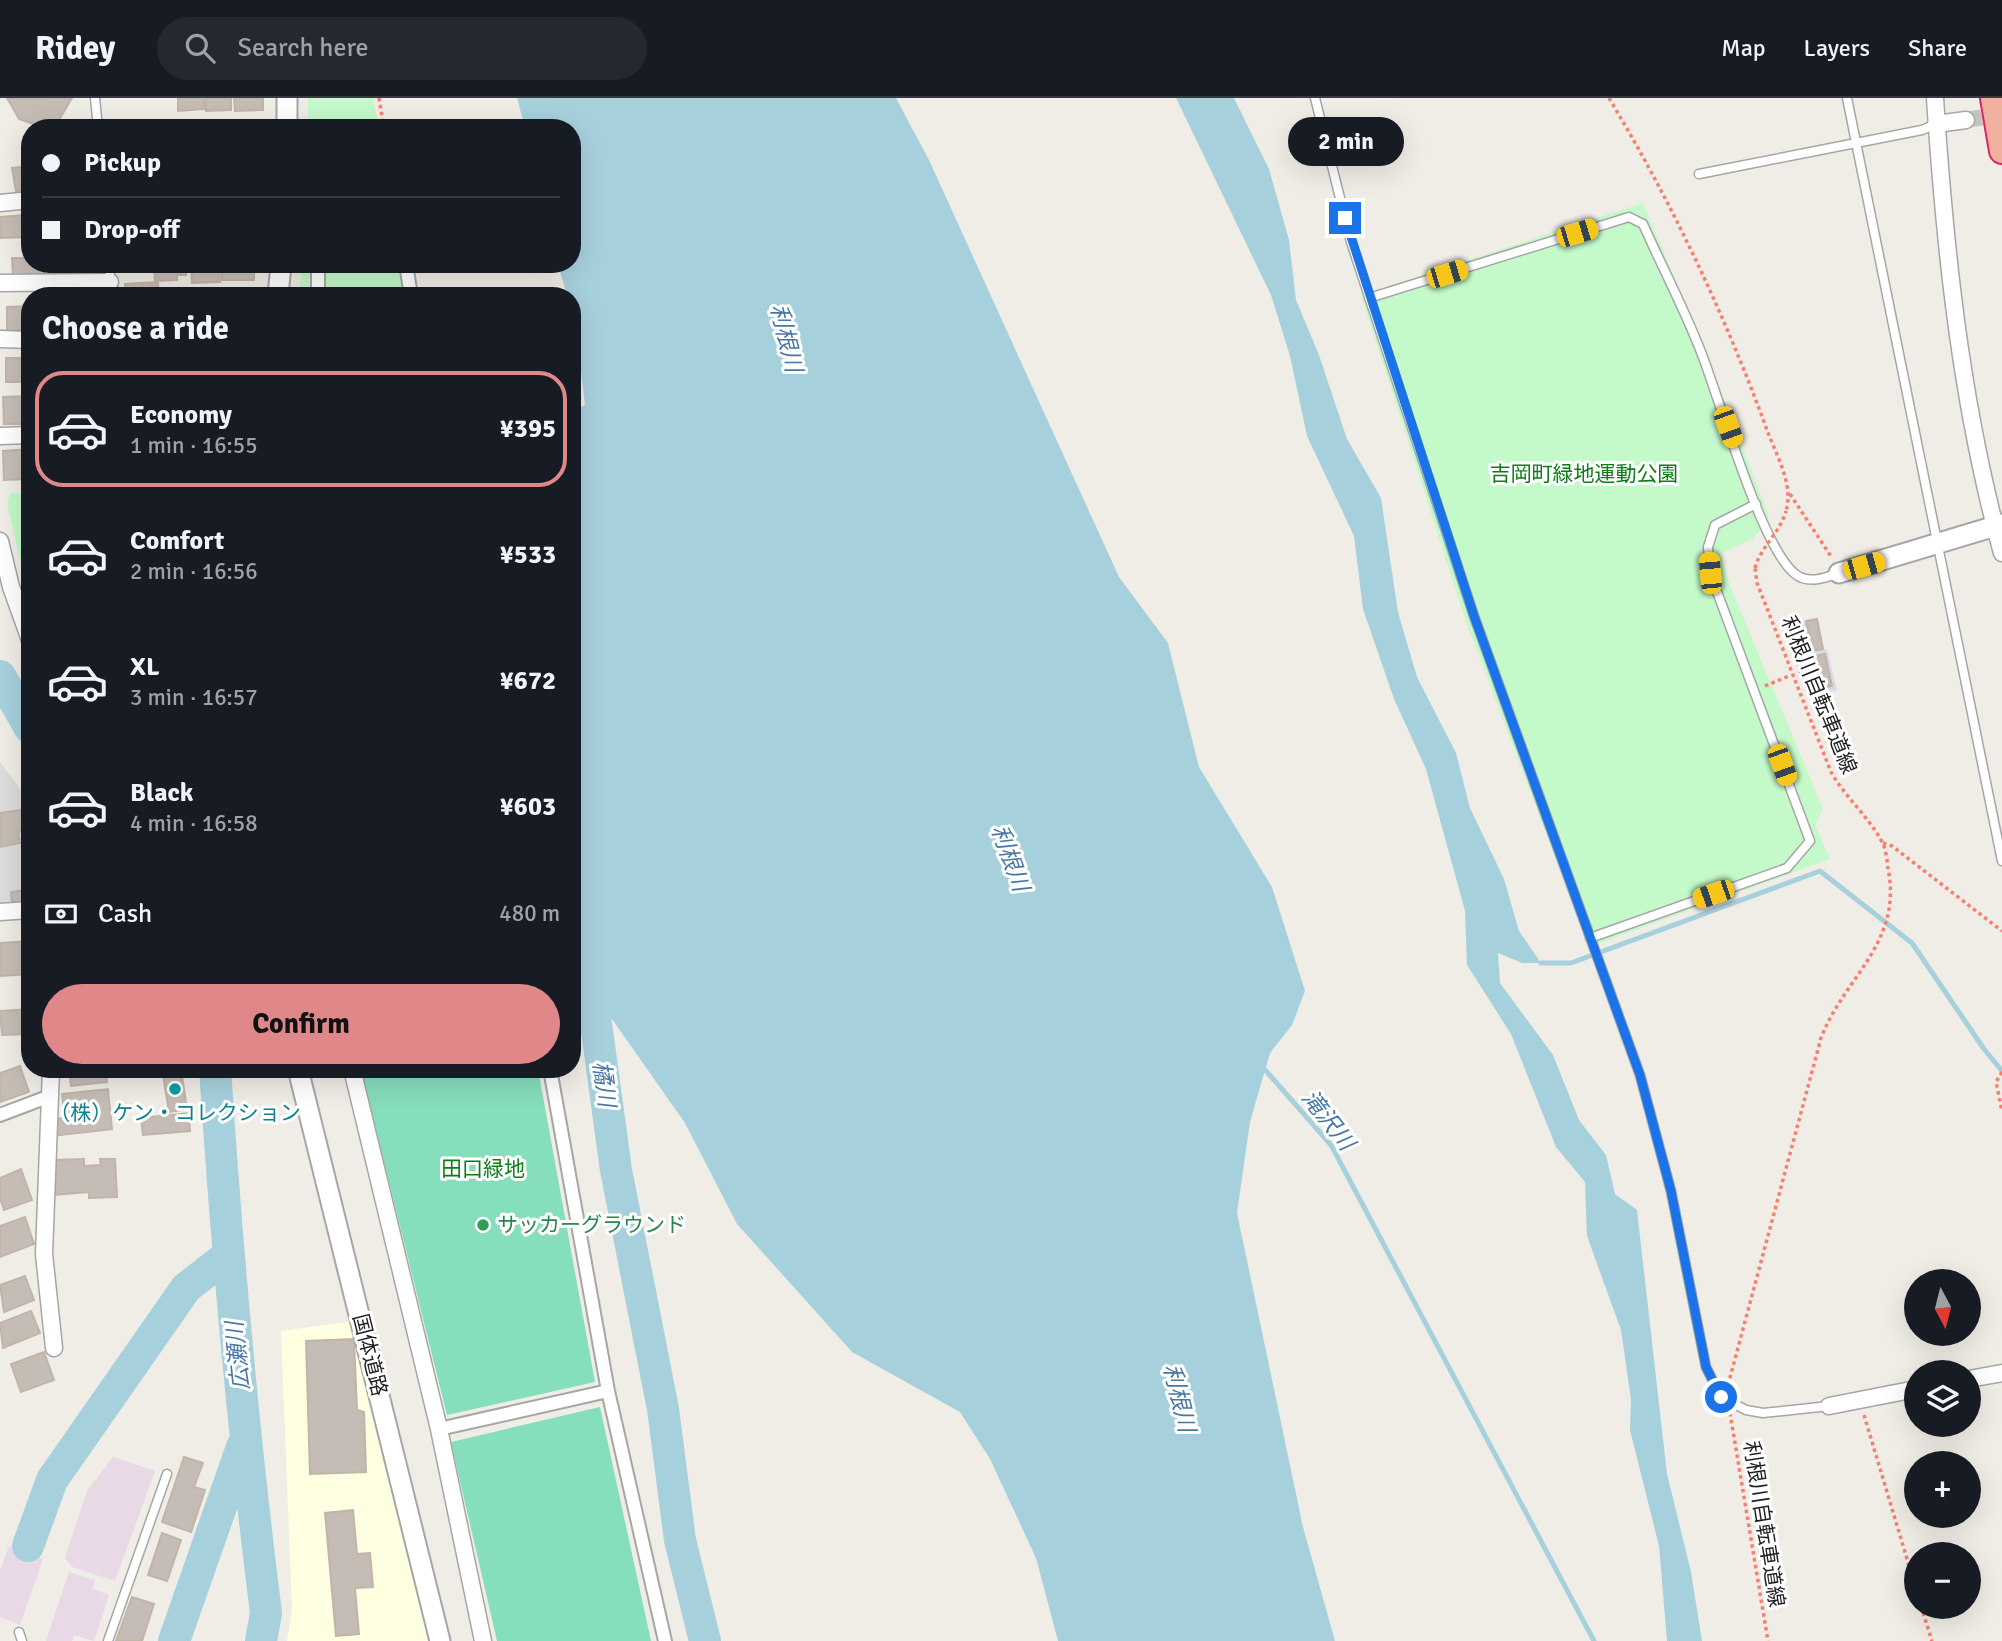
<!DOCTYPE html>
<html lang="en">
<head>
<meta charset="utf-8">
<style>
  body { margin:0; font-family:Signika,"Noto Sans JP",sans-serif; background:#242831; color:#f1f3f6; height:100vh; display:flex; flex-direction:column; font-size:26px; white-space:nowrap }
  * { box-sizing:border-box; margin:0 }
  p { font-size:23px; color:#9ea1a6 }
  .icon { flex:none; width:38px; height:38px; fill:none; stroke:currentColor; stroke-width:2; stroke-linecap:round; stroke-linejoin:round }
  .map { position:relative; flex:1; overflow:hidden }
  .side { position:absolute; left:21px; top:189px; width:560px; height:791px; display:flex; flex-direction:column; background:#171b24; border-radius:28px; box-shadow:0 7px 28px #0002 }
  .side>* { flex:none }
  .guide { position:absolute; left:21px; top:21px; width:560px; height:154px; border-radius:28px; box-shadow:0 7px 28px #0002; display:grid; align-content:center; height:154px; padding:0 21px; background:#171b24 }
  .needle { width:46px; rotate:173deg }
  .buttons { position:absolute; left:1904px; top:1171px; display:grid; gap:14px }
  .buttons a { display:grid; place-items:center; width:77px; height:77px; border-radius:50%; background:#171b24; box-shadow:0 7px 28px #0002; font-size:35px }
  .end { position:absolute; width:32px; height:32px; margin:-16px; border:9px solid #1a73e8; background:#fff; box-shadow:0 0 0 4px #fff }
  .from { border-radius:50% }
  .bubble { position:absolute; height:49px; border-radius:24px; background:#171b24; box-shadow:0 7px 28px #0002; font-size:23px; font-weight:800; line-height:49px; text-align:center }
  .car { position:absolute; width:21px; height:42px; margin:-21px -10px; border-radius:9px; box-shadow:0 0 5px 2px #0007; background:linear-gradient(#f5c518 24%,#345 0 40%,#f5c518 0 76%,#345 0 86%,#f5c518 0) }
  .guide b { display:flex; align-items:center; gap:24px; height:66px; font-size:26px }
  .guide b+b { border-top:2px solid #363941 }
  .guide i { width:18px; height:18px; background:#f1f3f6 }
  ul { padding:0; list-style:none }
  li { display:flex; align-items:center; gap:21px; height:116px; margin:0 14px 10px; padding:0 7px; border:4px solid transparent; border-radius:28px }
  li div { flex:1 }
  li b { display:block; font-size:26px }
  li em { font-style:normal; font-weight:800 }
  li.on { border-color:#e08789 }
  li>.icon { width:63px; height:63px; stroke-width:1.5 }
  h2 { padding:0 21px; font-size:32px; line-height:84px }
  .pay { display:flex; align-items:center; gap:18px; height:77px; padding:0 21px; font-size:26px }
  .pay p { margin-inline-start:auto }
  .action { display:flex; gap:14px; margin-top:auto; padding:14px 21px }
  .action a { flex:1; height:80px; border-radius:42px; background:#e08789; color:#111; font-size:28px; font-weight:800; line-height:80px; text-align:center }
  header { display:flex; align-items:center; gap:42px; box-sizing:border-box; height:98px; padding:0 35px; background:#171b24; border-bottom:2px solid #363941 }
  header strong { font-size:33px }
  nav { display:flex; gap:38px; margin-inline-start:auto; font-size:24px }
  .search { width:490px; height:63px; background:#242831; display:flex; align-items:center; gap:18px; box-sizing:border-box; padding:0 24px; border-radius:38px; color:#9ea1a6; font-size:26px }
  .map>svg:first-child { display:block }
  .residential { fill:#dddcdc }
  .industrial { fill:#e9d8e6 }
  .education { fill:#feffe0 }
  .park { fill:#c4f9c9 }
  .pitch { fill:#85debc }
  .plaza { fill:#dadae6 }
  .water { fill:#a7d0dd }
  .lines { fill:none; stroke-linecap:round; stroke-linejoin:round }
  .stream { stroke:#a7d0dd; stroke-width:5 }
  .river { stroke:#a7d0dd; stroke-width:32 }
  .building { fill:#c5bcb5; stroke:#c1b4a8; stroke-width:2 }
  .minor-tunnel { stroke:#c6c4be; stroke-width:16; stroke-dasharray:16 8; stroke-linecap:butt }
  .service-casing { stroke:#a6a6a6; stroke-width:11 }
  .pedestrian-casing { stroke:#a6a6a6; stroke-width:16 }
  .minor-casing { stroke:#a6a6a6; stroke-width:19 }
  .tertiary-casing { stroke:#a6a6a6; stroke-width:23 }
  .trunk-casing { stroke:#d92863; stroke-width:28 }
  .path { stroke:#f87e6f; stroke-width:3.5; stroke-dasharray:3.5 3.5; stroke-linecap:butt }
  .service { stroke:#fff; stroke-width:8 }
  .pedestrian { stroke:#fff; stroke-width:12 }
  .minor { stroke:#fff; stroke-width:16 }
  .tertiary { stroke:#fff; stroke-width:19 }
  .trunk { stroke:#f0b29f; stroke-width:24 }
  .path-bridge { stroke:#f87e6f; stroke-width:3.5; stroke-dasharray:3.5 3.5; stroke-linecap:butt }
  .route { stroke:#1a73e8; stroke-width:9 }
  .culture-dot { fill:#0f9aa8; stroke:#fff; stroke-width:2.5 }
  .leisure-dot { fill:#2e9e5b; stroke:#fff; stroke-width:2.5 }
  .labels { text-anchor:middle; dominant-baseline:central; stroke-width:6; stroke-linejoin:round; paint-order:stroke }
  .park-label { font-size:21px; fill:#0d7e17; stroke:#fff }
  .street-label { font-size:21px; fill:#1f1f1f; stroke:#fff }
  .culture-label { font-size:21px; fill:#0d838f; stroke:#fff }
  .leisure-label { font-size:21px; fill:#27864d; stroke:#fff; text-anchor:start }
  .water-label { font-size:23px; font-style:italic; fill:#4978a6; stroke:#fff }
</style>
</head>
<body>
<header>
<strong>Ridey</strong>
<div class="search"><svg class="icon" aria-label="search" viewBox="0 0 24 24"><circle cx="10" cy="10" r="6"/><path d="M15 15l6 6"/></svg>Search here</div>
<nav><a>Map</a><a>Layers</a><a>Share</a></nav>
</header>
<div class="map">
<svg width="2002" height="1543" viewBox="0 0 2002 1543">
  <rect width="100%" height="100%" fill="#f0ede6"/>
  <path class="residential" d="M0,664L30,704V812L0,814Z"/>
  <path class="industrial" d="M113,1359L155,1373L115,1483L72,1469L65,1460L87,1393Z
    M9,1448L43,1461L20,1527L0,1519V1473Z
    M69,1474L95,1482L92,1491L109,1497L94,1543L74,1537L72,1543H46Z"/>
  <path class="education" d="M361,1222L440,1543H287L292,1512L281,1233Z"/>
  <path class="park" d="M308,0H373L379,30H308Z
    M1643,105L1704,249L1769,418L1754,440L1721,455L1728,483L1823,711L1815,727L1830,761L1589,849L1465,521L1361,197Z
    M302,166H405L411,198H299Z
    M10,395H30V503L7,406Z"/>
  <path class="pitch" d="M361,971H538L595,1284L447,1317Z
    M600,1309L651,1543H497L451,1344Z"/>
  <path class="plaza" d="M1806,523L1812,553L1827,551L1837,592L1808,599L1793,558L1804,552L1799,525Z"/>
  <path class="water" d="M517,0H896L929,62L1119,479L1168,545L1199,669L1272,789L1305,893L1292,927L1270,955L1250,1024L1237,1115L1303,1429L1335,1543H1058L1036,1460L990,1361L960,1314L852,1254L737,1126L685,1025L574,867L572,313L585,307L572,198H567L558,166H572V30H525Z
    M1176,0H1234L1269,71L1289,142L1296,202L1319,257L1347,341L1381,400L1398,514L1417,579L1456,655L1470,710L1504,781L1519,833L1541,865H1522L1498,855L1500,885L1553,957L1579,1022L1606,1057L1615,1096L1637,1112L1667,1376L1691,1474L1702,1543H1667L1659,1448L1630,1332L1631,1302L1621,1232L1587,1138L1585,1084L1556,1049L1511,936L1467,867L1465,813L1426,671L1394,601L1363,511L1354,438L1307,338L1290,258L1271,197Z"/>
  <g class="lines">
    <path class="stream" d="M1541,865H1571L1820,773L1912,845L1984,951L2002,973
      M1260,966L1331,1047L1594,1543"/>
    <path class="river" d="M0,578L30,630
      M605,856L589,874L616,1072L663,1311L680,1442L705,1543
      M215,971C227,1153 243,1334 266,1515L261,1543
      M28,1448L52,1382L186,1190L227,1158
      M174,1543L242,1349"/>
  </g>
  <path class="building" d="M7,0H72L59,22L39,28L19,21Z
    M178,0H204V11L178,13Z
    M206,0H231V12L206,13Z
    M234,0H263V12L235,13Z
    M30,68V92L16,93L12,70Z
    M24,117L26,139L0,140V119Z
    M27,152H30V166H43L44,177L13,178L12,160H27Z
    M56,166H97L98,179L57,181Z
    M123,166H153L154,171L123,172Z
    M154,166H186V177H177V182L155,183Z
    M191,166H219L220,184L192,185Z
    M222,166H254V182H222Z
    M158,184L159,198H125V186Z
    M30,208V232L7,233V209Z
    M6,260H30V284H6Z
    M30,298V326H4L3,299Z
    M30,351V381L4,382L3,353Z
    M1817,521L1823,551L1812,553L1806,523Z
    M1825,556L1832,588L1822,590L1815,558Z
    M21,712L24,733L18,734L20,745L0,749V715Z
    M25,792L27,805L12,806L11,794Z
    M30,843V876L0,878V845Z
    M30,911V936L2,937L0,913Z
    M20,968L29,994L0,1004V975Z
    M69,971H106L107,984L71,988Z
    M162,971H181L187,1011L169,1014Z
    M108,991L112,1031L52,1038L50,1021L65,1020L62,996Z
    M189,1015L190,1033L143,1037L141,1020Z
    M84,1061V1068L101,1067L100,1061H115L117,1099L89,1100V1094L54,1097L52,1062Z
    M21,1071L32,1102L4,1112L0,1100V1080Z
    M25,1119L34,1146L0,1159V1128Z
    M25,1178L34,1202L4,1214L0,1187Z
    M31,1213L40,1235L3,1250L0,1225Z
    M354,1241L357,1312L364,1314L366,1374L310,1376L306,1243Z
    M44,1254L54,1282L21,1294L11,1266Z
    M184,1359L203,1365L194,1389L205,1392L191,1434L162,1424Z
    M353,1412L357,1456L370,1455L373,1489L355,1490L359,1536L336,1538L325,1415Z
    M162,1435L181,1442L167,1483L148,1477Z
    M132,1499L154,1506L142,1543H116Z"/>
  <g class="lines">
    <path class="minor-tunnel" d="M1966,22L2002,16"/>
    <g class="service-casing">
      <path id="service" d="M95,0L98,30
        M1315,0L1351,144L1474,518L1640,977L1671,1093L1706,1269L1721,1299L1746,1312L1763,1315L1829,1308
        M1847,0L2002,763
        M1699,76L1922,32L1936,26
        M109,166L112,198
        M1369,200L1629,119L1643,126C1662,169 1684,210 1701,254C1720,302 1760,446 1794,475C1807,487 1825,480 1839,475
        M1590,840L1787,770L1810,743L1710,475L1708,449L1715,427L1756,406
        M19,1534L22,1543
        M108,1543L167,1376"/>
    </g>
    <g class="pedestrian-casing">
      <path id="pedestrian" d="M406,166L411,198
        M318,198V166
        M550,971L608,1293L665,1543
        M0,1017L50,998
        M439,1331L608,1293"/>
    </g>
    <g class="minor-casing">
      <path id="minor" d="M1935,0C1945,153 1961,306 2002,455
        M1936,26L1966,22
        M0,105L30,102
        M0,185L110,184
        M0,241L30,242
        M0,338L30,337
        M0,443L11,489L30,542
        M0,814L30,812
        M51,971L44,1156L54,1250
        M352,971L439,1331L483,1543
        M1969,1281L2002,1275
        M1829,1308L1916,1291"/>
    </g>
    <g class="tertiary-casing">
      <path id="tertiary" d="M287,30V0
        M278,198L281,166
        M1839,475L2002,426
        M298,971L440,1543"/>
    </g>
    <g class="trunk-casing">
      <path id="trunk" d="M1993,0L2002,53"/>
    </g>
    <path class="path" d="M379,0L384,30
      M1609,0C1672,105 1725,217 1767,332C1776,357 1794,386 1786,413
      M1790,396L1832,460
      M1799,575L1811,572L1805,539L1809,538
      M1765,588L1789,578
      M1883,745L1892,748L2002,833
      M2002,974L1996,984L2002,1013
      M1728,1287L1821,940C1845,878 1903,845 1888,770C1887,762 1886,751 1882,744C1869,719 1845,699 1831,674L1757,485L1755,470
      M1730,1315L1768,1543
      M1864,1317L1916,1491
      M1921,1508L1932,1543"/>
    <use href="#service" class="service"/>
    <use href="#pedestrian" class="pedestrian"/>
    <use href="#minor" class="minor"/>
    <use href="#tertiary" class="tertiary"/>
    <use href="#trunk" class="trunk"/>
    <path class="path-bridge" d="M1755,470C1761,448 1780,435 1786,413"/>
  </g>
  <g class="lines">
    <path class="route" d="M1345,120L1474,518L1640,977L1671,1093L1706,1269L1721,1299"/>
  </g>
  <circle class="culture-dot" cx="175" cy="991" r="7"/>
  <circle class="leisure-dot" cx="483" cy="1127" r="7"/>
  <g class="labels">
    <g class="park-label">
      <text x="1584" y="376">吉岡町緑地運動公園</text>
      <text x="483" y="1071">田口緑地</text>
    </g>
    <g class="street-label">
      <text transform="translate(1819 597) rotate(68)">利根川自転車道線</text>
      <text transform="translate(370 1257) rotate(76)">国体道路</text>
      <text transform="translate(1764 1426) rotate(81)">利根川自転車道線</text>
    </g>
    <g class="culture-label">
      <text x="175" y="1015">（株）ケン・コレクション</text>
    </g>
    <g class="leisure-label">
      <text x="497" y="1127">サッカーグラウンド</text>
    </g>
    <g class="water-label">
      <text transform="translate(786 240) rotate(76)">利根川</text>
      <text transform="translate(1010 760) rotate(70)">利根川</text>
      <text transform="translate(604 986) rotate(82)">橘川</text>
      <text transform="translate(1328 1022) rotate(52)">滝沢川</text>
      <text transform="translate(238 1258) rotate(-96)">広瀬川</text>
      <text transform="translate(1179 1300) rotate(76)">利根川</text>
    </g>
  </g>
</svg>
<div class="buttons">
<a><svg class="needle" viewBox="-14 -14 28 28"><path d="M0-13l5 13h-10z" fill="#e53935"/><path d="M0 13l5-13h-10z" fill="#9ea1a6"/></svg></a>
<a><svg class="icon" aria-label="layers" viewBox="0 0 24 24"><path d="M12 4l9 5-9 5-9-5zM3 14l9 5 9-5"/></svg></a>
<a>+</a>
<a>−</a>
</div>
<i class="end from" style="left:1721px;top:1299px"></i>
<i class="end" style="left:1345px;top:120px"></i>
<div class="bubble" style="left:1288px;top:19px;width:116px">2 min</div>
<i class="car" style="left:1577px;top:135px;rotate:73deg"></i>
<i class="car" style="left:1447px;top:176px;rotate:73deg"></i>
<i class="car" style="left:1728px;top:329px;rotate:160deg"></i>
<i class="car" style="left:1864px;top:468px;rotate:74deg"></i>
<i class="car" style="left:1710px;top:475px;rotate:355deg"></i>
<i class="car" style="left:1782px;top:667px;rotate:160deg"></i>
<i class="car" style="left:1713px;top:796px;rotate:251deg"></i>
<div class="guide">
<b><i class="from"></i>Pickup</b>
<b><i></i>Drop-off</b>
</div>
<section class="side">
<h2>Choose a ride</h2>
<ul>
<li class="on"><svg class="icon" aria-label="car" viewBox="0 0 24 24"><path d="M5 17H2v-5l4-1 3-4h7l3 4 3 1v5h-3M9 17h6M6 11h13"/><circle cx="7" cy="17" r="2"/><circle cx="17" cy="17" r="2"/></svg><div><b>Economy</b><p>1 min · 16:55</p></div><em>¥395</em></li>
<li><svg class="icon" aria-label="car" viewBox="0 0 24 24"><path d="M5 17H2v-5l4-1 3-4h7l3 4 3 1v5h-3M9 17h6M6 11h13"/><circle cx="7" cy="17" r="2"/><circle cx="17" cy="17" r="2"/></svg><div><b>Comfort</b><p>2 min · 16:56</p></div><em>¥533</em></li>
<li><svg class="icon" aria-label="car" viewBox="0 0 24 24"><path d="M5 17H2v-5l4-1 3-4h7l3 4 3 1v5h-3M9 17h6M6 11h13"/><circle cx="7" cy="17" r="2"/><circle cx="17" cy="17" r="2"/></svg><div><b>XL</b><p>3 min · 16:57</p></div><em>¥672</em></li>
<li><svg class="icon" aria-label="car" viewBox="0 0 24 24"><path d="M5 17H2v-5l4-1 3-4h7l3 4 3 1v5h-3M9 17h6M6 11h13"/><circle cx="7" cy="17" r="2"/><circle cx="17" cy="17" r="2"/></svg><div><b>Black</b><p>4 min · 16:58</p></div><em>¥603</em></li>
</ul>
<div class="pay"><svg class="icon" aria-label="cash" viewBox="0 0 24 24"><path d="M3 7h18v10H3z"/><circle cx="12" cy="12" r="2"/></svg>Cash<p>480 m</p></div>
<div class="action"><a>Confirm</a></div>
</section>
</div>
</body>
</html>
